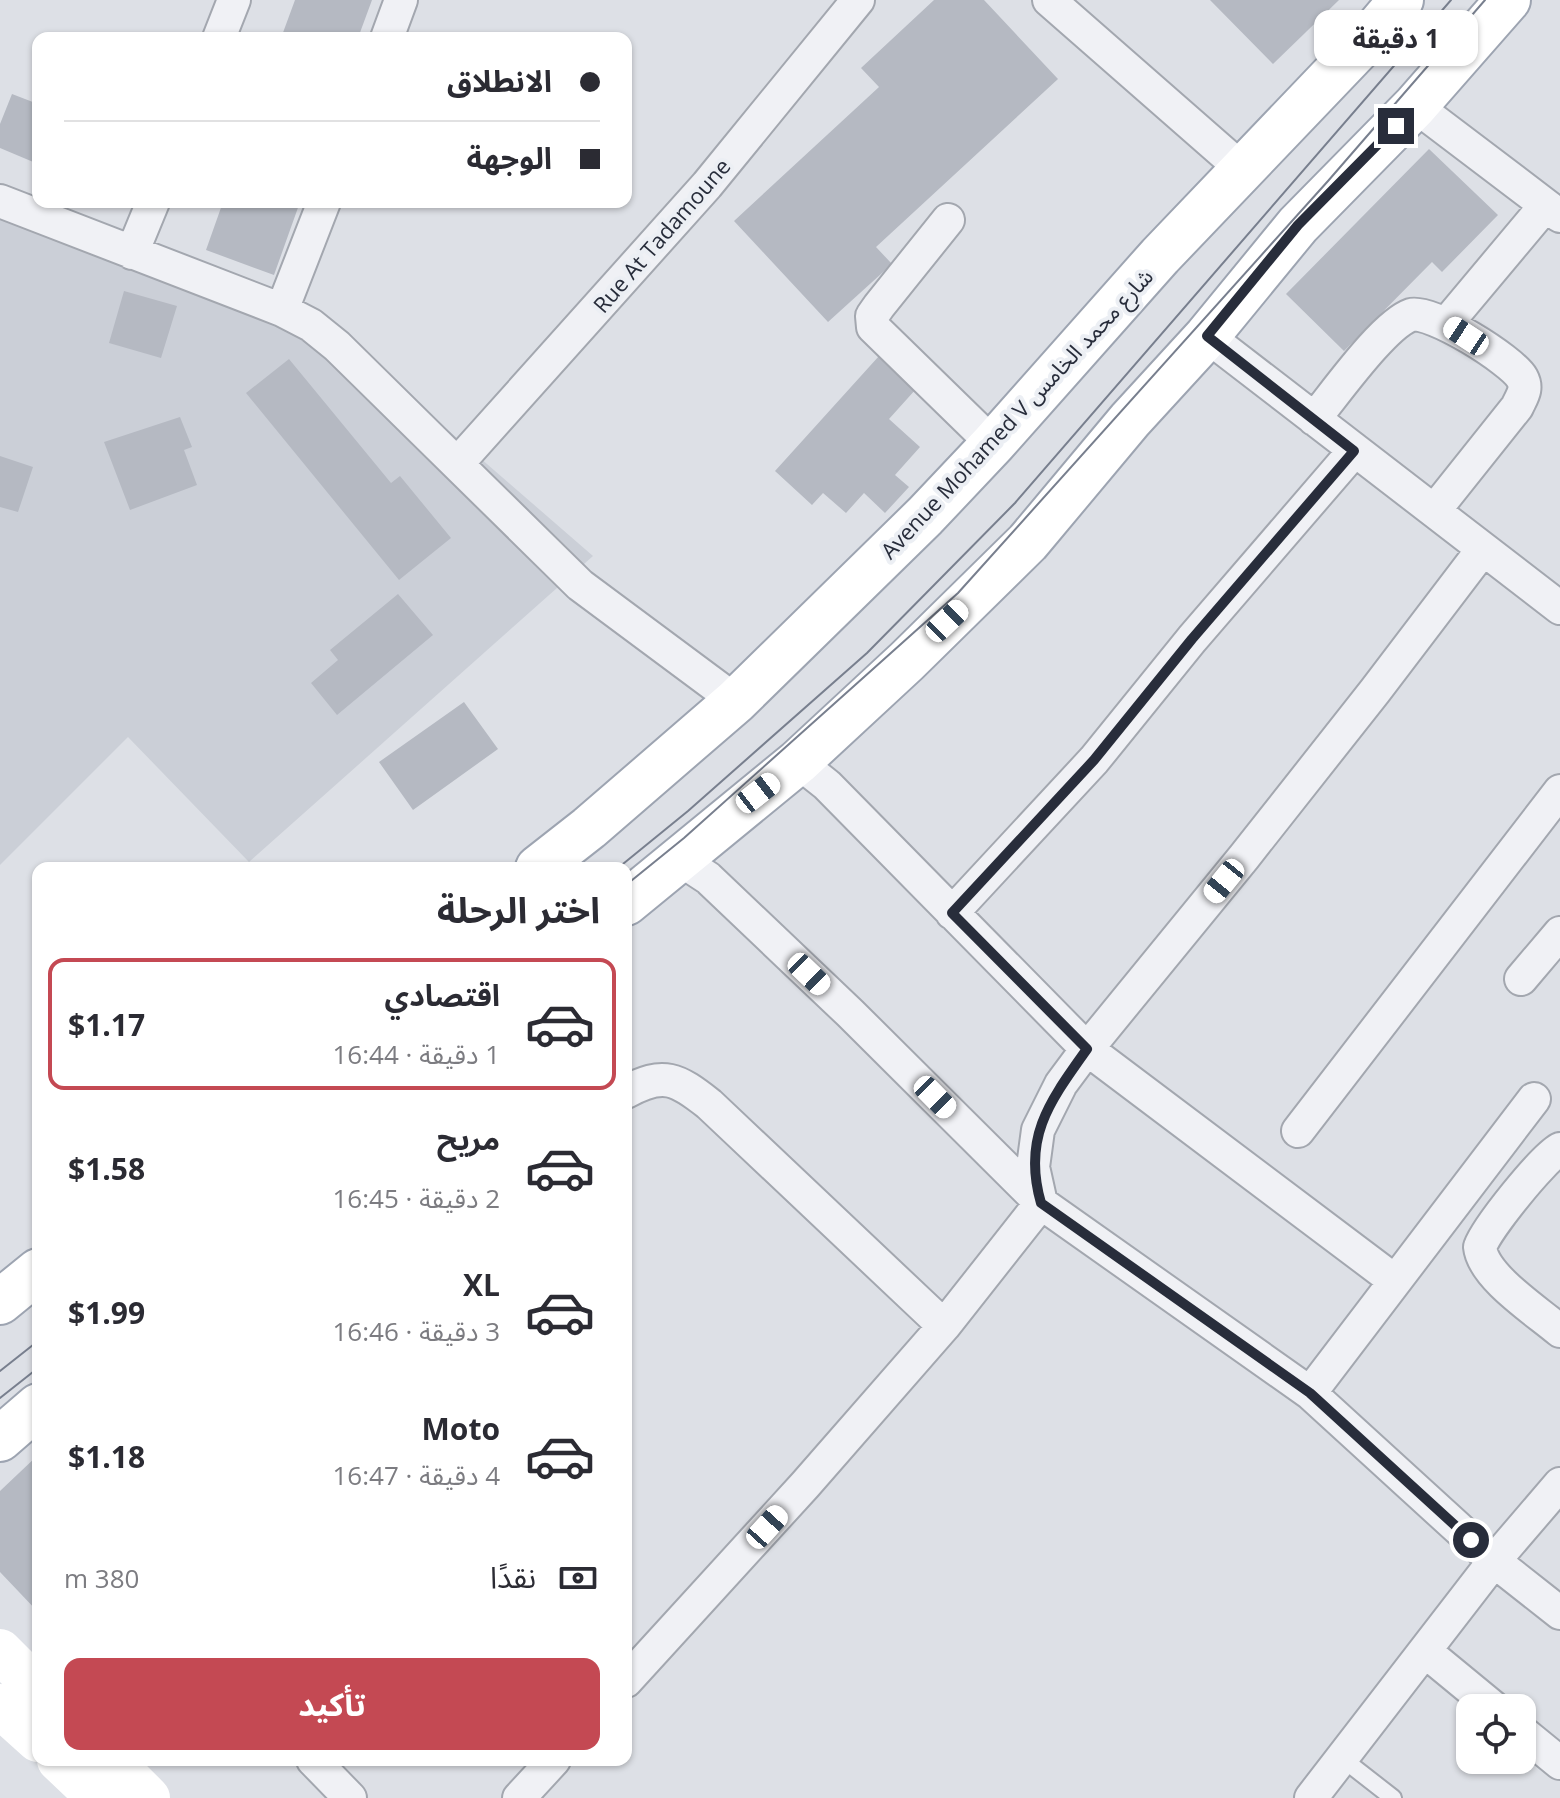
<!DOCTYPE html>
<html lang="ar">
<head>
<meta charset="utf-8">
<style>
  body { margin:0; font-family:"Open Sans","Noto Sans Arabic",sans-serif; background:#f2f2f3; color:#2b2b33; direction:rtl; height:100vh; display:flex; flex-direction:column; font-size:30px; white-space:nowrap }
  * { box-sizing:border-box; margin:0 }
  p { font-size:26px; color:#7c7c81 }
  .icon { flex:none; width:44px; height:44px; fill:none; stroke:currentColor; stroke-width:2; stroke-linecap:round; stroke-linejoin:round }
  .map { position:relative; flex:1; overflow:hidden; direction:ltr }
  .panel { position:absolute; left:32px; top:862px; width:600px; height:904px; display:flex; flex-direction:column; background:#fff; border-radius:16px; box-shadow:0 2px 6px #0004; direction:rtl }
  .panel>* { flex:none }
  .guide { position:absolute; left:32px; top:32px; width:600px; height:176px; border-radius:16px; box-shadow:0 2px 6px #0004; direction:rtl; display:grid; align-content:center; height:176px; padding:0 32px; background:#fff }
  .controls { position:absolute; left:1456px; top:1694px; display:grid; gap:16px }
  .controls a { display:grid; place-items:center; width:80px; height:80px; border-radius:16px; background:#fff; box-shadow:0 2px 6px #0004; font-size:40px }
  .end { position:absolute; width:36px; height:36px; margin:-18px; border:10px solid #282d3b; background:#fff; box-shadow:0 0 0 4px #fff }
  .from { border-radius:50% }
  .bubble { position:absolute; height:56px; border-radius:16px; background:#fff; box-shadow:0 2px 6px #0004; font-size:26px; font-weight:700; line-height:56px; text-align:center; direction:rtl }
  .car { position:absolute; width:24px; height:48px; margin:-24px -12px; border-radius:10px; box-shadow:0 0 6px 2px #0007; background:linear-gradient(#fff 24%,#345 0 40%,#fff 0 76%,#345 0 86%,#fff 0) }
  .guide b { display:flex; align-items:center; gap:28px; height:76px; font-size:30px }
  .guide b+b { border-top:2px solid #e1e1e2 }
  .guide i { width:20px; height:20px; background:#2b2b33 }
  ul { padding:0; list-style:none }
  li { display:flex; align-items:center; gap:24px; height:132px; margin:0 16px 12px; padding:0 16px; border:4px solid transparent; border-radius:16px }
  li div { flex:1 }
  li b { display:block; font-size:30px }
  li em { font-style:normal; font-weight:700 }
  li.current { border-color:#c44953 }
  li>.icon { width:72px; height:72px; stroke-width:1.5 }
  h2 { padding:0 32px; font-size:36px; line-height:96px }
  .pay { display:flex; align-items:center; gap:20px; height:88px; padding:0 32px; font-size:30px }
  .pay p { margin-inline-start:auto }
  .action { display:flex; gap:16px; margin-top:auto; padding:16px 32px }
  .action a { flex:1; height:92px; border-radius:16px; background:#c44953; color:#fff; font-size:32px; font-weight:700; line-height:92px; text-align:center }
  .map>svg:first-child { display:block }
  .built { fill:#cbcfd7 }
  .building { fill:#b5b9c2 }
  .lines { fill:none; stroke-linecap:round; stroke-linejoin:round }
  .lane-casing { stroke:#a3a7af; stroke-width:20 }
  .street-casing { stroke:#a3a7af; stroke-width:36 }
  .primary-casing { stroke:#9da4b1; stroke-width:48 }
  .lane { stroke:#f0f1f5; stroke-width:16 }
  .street { stroke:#f0f1f5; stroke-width:32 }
  .secondary { stroke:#fff; stroke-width:44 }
  .primary { stroke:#fff; stroke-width:44 }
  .tram { stroke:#787f8e; stroke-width:2 }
  .route { stroke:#282d3b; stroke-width:10 }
  .labels { text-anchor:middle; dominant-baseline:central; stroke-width:8; stroke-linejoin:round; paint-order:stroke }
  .street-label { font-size:22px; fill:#282d3b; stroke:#eceff4 }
</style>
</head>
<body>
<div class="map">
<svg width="1560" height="1798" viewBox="0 0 1560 1798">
  <rect width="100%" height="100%" fill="#dde0e6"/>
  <path class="built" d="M0,197L313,313L593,556L249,862L128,737L0,865Z"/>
  <path class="building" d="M295,0H372L358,38H281Z
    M934,0H984L1058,79L876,247L892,264L828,322L734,221L879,87L861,68Z
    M1210,0H1339L1273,64Z
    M12,94L38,104V164L0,148V124Z
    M1429,149L1498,215L1442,272L1432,262L1344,351L1286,294Z
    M223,202H300L274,275L206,250Z
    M124,291L177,306L161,358L109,343Z
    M879,356L916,389L889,419L920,447L895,475L909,487L885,513L864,493L846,513L823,493L812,505L775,471Z
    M289,359L391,483L400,476L451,538L399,580L246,393Z
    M180,417L192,447L184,450L197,485L130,510L104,442Z
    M0,456L33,467L18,512L0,507Z
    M398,594L433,635L337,715L311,683L338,660L330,650Z
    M464,702L498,749L413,810L379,762Z
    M38,1455V1612L0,1572V1491Z"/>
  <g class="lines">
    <g class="lane-casing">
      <path id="lane" d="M1343,1759L1393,1798"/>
    </g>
    <g class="street-casing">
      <path id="street" d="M1049,0L1242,169
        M219,38L234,0
        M387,38L401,0
        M1415,106L1560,216
        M0,201L282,310L311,325L337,346L580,585L736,701
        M948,220L879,306L872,316L873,327L993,444
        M132,253L153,202
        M282,310L324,202
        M1447,323L1545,206
        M1207,336L1560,608
        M1314,419C1335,394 1383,325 1411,315C1430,309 1512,360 1522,378C1528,389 1522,396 1517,407L1434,511
        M457,464L707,185L858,0
        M798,762L827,785L1087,1049L1395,1281
        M679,859L708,878L850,1013L1041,1203L1310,1393L1494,1561L1560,1613
        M952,913L1094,760L1192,639L1354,451
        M1521,979L1560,933
        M626,1092C664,1071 677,1079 709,1104L944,1326
        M1298,1131L1560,791
        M1560,1149C1542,1159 1487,1228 1480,1247C1483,1277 1538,1312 1560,1331
        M1310,1393L1534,1099
        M1426,1652L1494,1708
        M626,1681L805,1485L944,1326L1041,1203L1033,1167L1038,1130L1061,1084L1087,1049L1244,857L1375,691L1483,549
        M1522,1732L1560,1763
        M313,1760L350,1798
        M519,1798L554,1760
        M1311,1798L1494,1561L1560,1484"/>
    </g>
    <g class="primary-casing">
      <path id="primary" d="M538,868L589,828L736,701L925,516L993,444L1160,256L1375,31L1401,0
        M626,903L798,762L907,661L1028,542L1130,420L1207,336L1298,225L1415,106L1508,0
        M0,1302L38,1271
        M0,1439L38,1406"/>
    </g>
    <use href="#lane" class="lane"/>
    <use href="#street" class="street"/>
    <path class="secondary" d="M0,1651L38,1689
      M0,1706L38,1740
      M59,1760L99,1798
      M110,1760L148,1798"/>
    <use href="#primary" class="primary"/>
    <path class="tram" d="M618,868L688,811L867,653L1015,503L1451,0
      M626,885L684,838L958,593L1328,181L1485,0
      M0,1371L38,1341
      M0,1398L38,1368"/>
  </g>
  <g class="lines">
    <path class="route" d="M1396,126L1298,225L1207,336L1354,451L1192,639L1094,760L952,913L1087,1049C1050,1101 1022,1137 1041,1203L1310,1393L1471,1540"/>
  </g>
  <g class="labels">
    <g class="street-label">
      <text transform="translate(661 235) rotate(-49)">Rue At Tadamoune</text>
      <text transform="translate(1016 413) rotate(-47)">Avenue Mohamed V شارع محمد الخامس</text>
    </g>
  </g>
</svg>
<div class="controls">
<a><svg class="icon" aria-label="locate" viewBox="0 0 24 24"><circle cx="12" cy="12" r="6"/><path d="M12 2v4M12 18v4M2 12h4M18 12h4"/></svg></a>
</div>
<i class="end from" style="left:1471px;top:1540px"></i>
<i class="end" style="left:1396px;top:126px"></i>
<div class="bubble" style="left:1314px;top:10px;width:164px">1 دقيقة</div>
<i class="car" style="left:1466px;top:336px;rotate:303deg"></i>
<i class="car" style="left:947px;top:621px;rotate:46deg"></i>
<i class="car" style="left:758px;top:793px;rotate:52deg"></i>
<i class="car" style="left:1224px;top:881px;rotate:219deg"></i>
<i class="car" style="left:809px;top:974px;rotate:134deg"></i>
<i class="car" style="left:935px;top:1097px;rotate:135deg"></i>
<i class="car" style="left:767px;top:1527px;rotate:42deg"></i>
<div class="guide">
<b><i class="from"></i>الانطلاق</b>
<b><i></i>الوجهة</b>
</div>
<section class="panel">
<h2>اختر الرحلة</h2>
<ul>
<li class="current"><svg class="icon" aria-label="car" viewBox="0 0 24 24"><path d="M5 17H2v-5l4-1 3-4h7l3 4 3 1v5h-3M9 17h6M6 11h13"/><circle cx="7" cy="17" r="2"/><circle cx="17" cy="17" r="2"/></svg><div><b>اقتصادي</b><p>1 دقيقة · 16:44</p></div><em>$1.17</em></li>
<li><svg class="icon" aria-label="car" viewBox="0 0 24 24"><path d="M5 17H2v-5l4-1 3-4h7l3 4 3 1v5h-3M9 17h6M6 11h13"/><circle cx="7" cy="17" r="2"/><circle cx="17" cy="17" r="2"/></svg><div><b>مريح</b><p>2 دقيقة · 16:45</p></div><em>$1.58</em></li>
<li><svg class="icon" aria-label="car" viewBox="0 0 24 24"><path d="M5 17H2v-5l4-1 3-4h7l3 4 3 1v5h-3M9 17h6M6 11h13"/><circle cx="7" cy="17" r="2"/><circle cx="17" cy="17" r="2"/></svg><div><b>XL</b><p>3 دقيقة · 16:46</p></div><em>$1.99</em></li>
<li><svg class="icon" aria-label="car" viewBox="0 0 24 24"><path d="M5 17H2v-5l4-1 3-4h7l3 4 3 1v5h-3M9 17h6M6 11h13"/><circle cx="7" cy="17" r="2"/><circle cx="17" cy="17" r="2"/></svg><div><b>Moto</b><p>4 دقيقة · 16:47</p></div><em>$1.18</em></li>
</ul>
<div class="pay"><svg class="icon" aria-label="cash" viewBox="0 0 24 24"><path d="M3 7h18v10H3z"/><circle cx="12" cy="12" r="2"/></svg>نقدًا<p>380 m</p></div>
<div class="action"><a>تأكيد</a></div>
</section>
</div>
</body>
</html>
